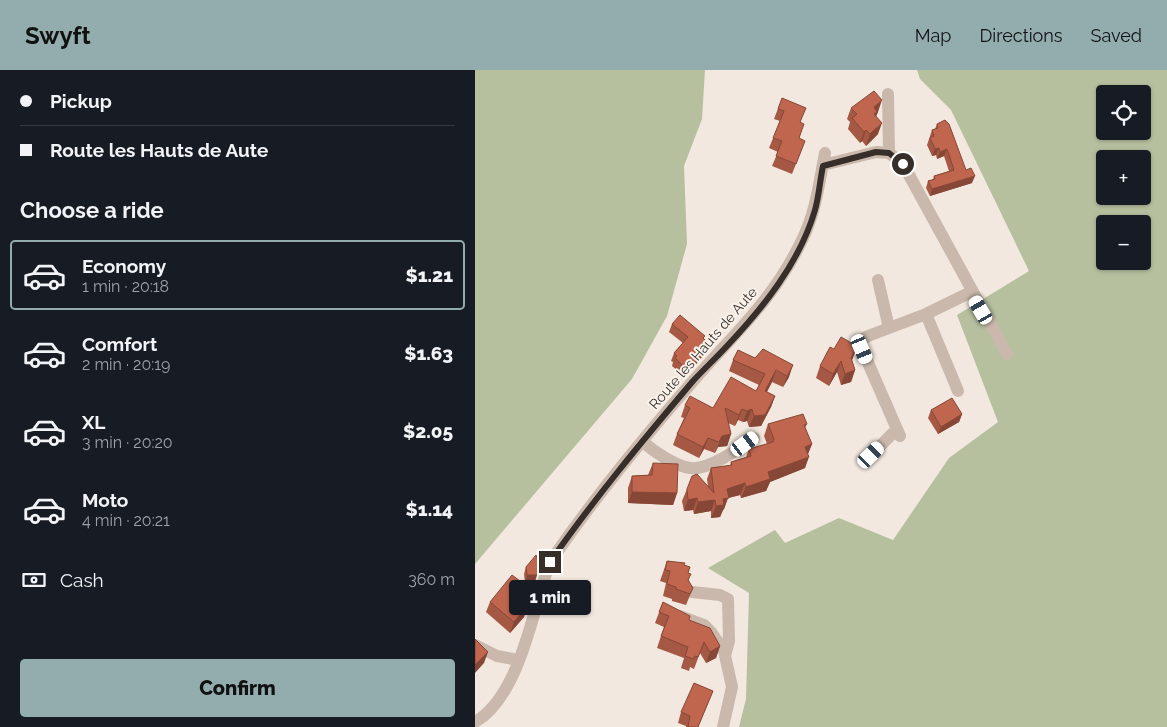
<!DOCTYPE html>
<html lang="en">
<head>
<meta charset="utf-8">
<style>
  body { margin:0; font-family:Raleway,sans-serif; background:#242831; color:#f1f3f6; height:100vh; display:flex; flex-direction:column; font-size:19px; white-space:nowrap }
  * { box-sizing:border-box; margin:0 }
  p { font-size:16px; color:#9ea1a6 }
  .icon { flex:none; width:28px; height:28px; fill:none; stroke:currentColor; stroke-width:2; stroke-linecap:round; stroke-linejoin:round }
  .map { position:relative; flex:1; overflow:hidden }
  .drawer { display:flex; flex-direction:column; background:#171b24; width:475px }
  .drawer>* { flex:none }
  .guide { display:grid; align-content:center; height:110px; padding:0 20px; background:#171b24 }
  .tools { position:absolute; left:621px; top:15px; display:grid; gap:10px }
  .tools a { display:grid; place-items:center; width:55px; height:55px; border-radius:5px; background:#171b24; box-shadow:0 1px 4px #0004; font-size:25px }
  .end { position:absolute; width:22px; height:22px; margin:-11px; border:6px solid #372e2a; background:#fff; box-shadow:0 0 0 2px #fff }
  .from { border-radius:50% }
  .bubble { position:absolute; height:35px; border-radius:5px; background:#171b24; box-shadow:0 1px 4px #0004; font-size:16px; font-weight:800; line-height:35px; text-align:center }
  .car { position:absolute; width:15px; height:30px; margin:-15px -8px; border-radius:6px; box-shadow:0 0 4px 1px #0007; background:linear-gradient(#fff 24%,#345 0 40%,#fff 0 76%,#345 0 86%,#fff 0) }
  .guide b { display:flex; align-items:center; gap:18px; height:48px; font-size:19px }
  .guide b+b { border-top:1px solid #363941 }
  .guide i { width:12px; height:12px; background:#f1f3f6 }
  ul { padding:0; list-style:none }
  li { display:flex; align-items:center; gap:15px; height:70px; margin:0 10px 8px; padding:0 10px; border:2px solid transparent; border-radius:5px }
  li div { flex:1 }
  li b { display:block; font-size:19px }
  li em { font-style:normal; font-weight:800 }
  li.on { border-color:#93acae }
  li>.icon { width:45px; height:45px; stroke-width:1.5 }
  h2 { padding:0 20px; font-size:22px; line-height:60px }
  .pay { display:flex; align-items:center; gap:12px; height:55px; padding:0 20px; font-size:19px }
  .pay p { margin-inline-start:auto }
  .cta { display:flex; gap:10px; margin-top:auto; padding:10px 20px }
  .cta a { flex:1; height:58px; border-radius:5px; background:#93acae; color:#111; font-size:20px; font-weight:800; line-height:58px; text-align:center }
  header { display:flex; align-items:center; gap:30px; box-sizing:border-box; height:70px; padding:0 25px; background:#93acae; color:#111 }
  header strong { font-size:24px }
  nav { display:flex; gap:28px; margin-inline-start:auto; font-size:18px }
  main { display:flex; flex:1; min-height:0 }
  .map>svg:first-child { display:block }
  .green { fill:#b6c09f; fill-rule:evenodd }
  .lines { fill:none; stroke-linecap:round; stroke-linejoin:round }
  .minor { stroke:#c9b8ab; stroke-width:12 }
  .wall { fill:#a55843 }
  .shaded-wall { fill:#864737 }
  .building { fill:#c0664e; stroke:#864737 }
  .route { stroke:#372e2a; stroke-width:6 }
  .labels { text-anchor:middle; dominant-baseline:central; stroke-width:4; stroke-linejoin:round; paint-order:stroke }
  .street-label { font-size:14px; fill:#372e2a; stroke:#f9f2eb }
</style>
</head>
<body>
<header>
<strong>Swyft</strong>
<nav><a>Map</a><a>Directions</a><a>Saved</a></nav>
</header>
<main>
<section class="drawer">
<div class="guide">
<b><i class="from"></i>Pickup</b>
<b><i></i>Route les Hauts de Aute</b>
</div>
<h2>Choose a ride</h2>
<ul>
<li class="on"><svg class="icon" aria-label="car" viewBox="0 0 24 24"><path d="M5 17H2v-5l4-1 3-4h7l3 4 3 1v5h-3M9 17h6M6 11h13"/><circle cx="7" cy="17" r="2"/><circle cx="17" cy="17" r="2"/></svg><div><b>Economy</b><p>1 min · 20:18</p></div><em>$1.21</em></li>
<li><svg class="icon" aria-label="car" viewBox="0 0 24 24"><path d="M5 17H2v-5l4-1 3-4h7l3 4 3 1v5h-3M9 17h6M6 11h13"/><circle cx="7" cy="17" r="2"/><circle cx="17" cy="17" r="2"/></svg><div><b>Comfort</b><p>2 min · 20:19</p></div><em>$1.63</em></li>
<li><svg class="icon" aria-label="car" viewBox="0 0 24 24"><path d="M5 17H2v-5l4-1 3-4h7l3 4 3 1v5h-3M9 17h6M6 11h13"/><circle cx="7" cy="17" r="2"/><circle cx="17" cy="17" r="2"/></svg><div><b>XL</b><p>3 min · 20:20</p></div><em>$2.05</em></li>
<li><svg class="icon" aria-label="car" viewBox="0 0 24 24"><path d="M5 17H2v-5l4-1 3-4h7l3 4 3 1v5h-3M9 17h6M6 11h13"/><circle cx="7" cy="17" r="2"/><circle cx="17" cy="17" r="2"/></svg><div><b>Moto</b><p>4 min · 20:21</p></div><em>$1.14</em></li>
</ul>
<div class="pay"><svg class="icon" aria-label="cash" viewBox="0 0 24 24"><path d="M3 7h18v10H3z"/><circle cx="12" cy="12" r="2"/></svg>Cash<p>360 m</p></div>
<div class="cta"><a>Confirm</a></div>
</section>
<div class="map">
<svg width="692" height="657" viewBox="0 0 692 657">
  <rect width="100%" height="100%" fill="#f2e8df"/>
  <path class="green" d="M0,0H230L227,49L209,96L212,174L192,246L157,309L0,494Z
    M442,0H692V657H264L271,629L274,523L233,498L300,460L310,473L364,448L418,470L474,388L523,352L482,245L554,201L476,40L445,9ZM630,24H668V61H630ZM630,89H668V126H630ZM630,154H668V191H630Z"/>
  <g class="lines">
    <path class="minor" d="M413,24L414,83
      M348,95L401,82L414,83L428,94L532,284
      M403,210L414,258
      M451,244L483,321
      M425,366L387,279L386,270L393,266L451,244L496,222
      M167,371C178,381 200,396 215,398C232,401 266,378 279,368
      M396,385L422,359
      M217,522L245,525L253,529L254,571L250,586
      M205,546L229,555L236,562L249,581L257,617L248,657
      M0,575L22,586L43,590
      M0,652C37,631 53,566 64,527C69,511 72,495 82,482C124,422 171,365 219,310C261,262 299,229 327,170C341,142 344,113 350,83"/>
  </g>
  <path class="wall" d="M307,28L326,52L324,68L330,71L317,104L297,96L303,82L294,78L305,51L299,49Z
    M376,38L403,42L401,46L403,64L391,76L387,71L385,73L373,59L375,52L372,49Z
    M462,54L491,100L497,113L455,126L451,118L453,111L458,110L459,106L474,101L469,86L462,89L461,85L457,86L452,75L457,60L460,59Z
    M197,254L229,269L233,273L227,287L210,307L197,296L198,292L196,291L199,283L208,273L194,262Z
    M382,276L377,290L380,300L376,312L366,315L362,302L354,316L341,308L345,296L359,279Z
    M263,280L314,307L308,317L297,312L292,322L300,326L296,337L286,356L274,357L272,351L268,352L263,350L260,356L253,353L256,364L252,376L243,377L240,383L229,379L224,388L198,375L202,364L209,348L206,347L210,335L238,338L281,321L284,315L254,301L258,290Z
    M456,340L487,344L484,352L463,364L453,348Z
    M293,354H332L330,358L337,374L333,384L330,398L295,412L291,421L266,428L265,425L253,428L249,439L248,440L245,447L236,448V441L219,444L218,440L209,441L207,431L212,419L233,416L232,409L236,398L255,396L256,392L271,387L274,379L292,374L289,366Z
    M178,393L202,423L198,435L153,433V418L157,406L173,405Z
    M192,491L209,495L213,503L214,511L218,518L211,535L197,531V529L188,526L191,513L185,511Z
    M51,497L60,512H50L49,504Z
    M45,511L41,521L38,524L49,547L35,563L11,542L15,532Z
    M188,532L214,550L245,576L241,588L231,593L225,583L219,599L215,597L214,601L206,598L209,588L182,578L189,557L180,553Z
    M238,621L223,657H211V656L203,653L206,642Z"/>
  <path class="shaded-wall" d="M407,30L403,42L398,53L399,37Z
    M407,53L403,64L391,76L395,64Z
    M391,60L387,71L385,73L389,62Z
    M464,78L461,85L457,86L460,79Z
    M472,79L469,86L462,89L465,82Z
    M500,106L497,113L455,126L457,119Z
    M233,273L227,287L210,307L212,300Z
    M382,276L378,288L372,299L376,288Z
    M366,291L362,302L354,316L358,304Z
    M318,295L314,307L308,317L312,306Z
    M301,300L297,312L286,332L290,321Z
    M380,300L376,312L366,315L370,304Z
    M300,326L296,337L286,356L274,357L279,346Z
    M267,339L263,350L260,356L264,345Z
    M277,339L272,351L268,352L272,341Z
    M487,344L484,352L463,364L466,357Z
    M256,364L252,376L243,377L240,383L247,366Z
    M233,368L229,379L224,388L228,377Z
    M337,374L332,386L330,377Z
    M334,387L330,398L295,412L291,421L266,428L271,417L293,402Z
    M270,413L265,425L253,428L249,439L248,440L245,447L236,448L241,436L252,419Z
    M157,422L202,423L198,435L153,433Z
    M222,428L218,440L209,441L213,430Z
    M240,430L236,441L219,444L223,432Z
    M52,505H62L60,512H50Z
    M45,511L41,521L32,532L35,522Z
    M53,536L49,547L35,563L39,552Z
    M245,576L241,588L231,593L235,582Z
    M13,582L9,593L0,603V595Z"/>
  <path class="building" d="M399,21L407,30L399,37L402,42L399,44L407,53L395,64L391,60L389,62L377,48L382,44L376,38Z
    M307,28L331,38L325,52L329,54L324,68L330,71L321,94L301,86L307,71L298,68L309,41L303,39Z
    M470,50L474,54L491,100L496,98L500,106L457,119L453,111L460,109L459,106L479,100L472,79L465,82L464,78L460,79L455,68L459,66L457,60L463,58L462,54Z
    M205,245L230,266L228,268L233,273L228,278L230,280L212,300L200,288L202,286L199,283L213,267L197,254Z
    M366,267L382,276L376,288L380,300L370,304L366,291L358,304L345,296L355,277L359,279Z
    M288,279L318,295L312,306L301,300L290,321L300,326L290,345L279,346L277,339L272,341L267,339L264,345L250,338L256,364L247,366L244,372L233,368L228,377L202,364L215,338L210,335L215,326L238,338L256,307L281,321L290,304L258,290L263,280L280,288Z
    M477,328L487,344L466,357L456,340Z
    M328,344L332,354L329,355L337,374L330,377L334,387L293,402L295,409L271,417L270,413L252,419L254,428L248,429L249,435L241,436L240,430L223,432L222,428L213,430L212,419L217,406L222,404L239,423L236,398L257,395L256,392L276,386L274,379L298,372L299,369L293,354Z
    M178,393L203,394L202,423L157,422V406L177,405Z
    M61,485L65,497L62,505H52L51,497Z
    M192,491L210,493L209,495L215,497L213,503L216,504L213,510L218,518L215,524L201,519V517L192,514L195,501L190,500Z
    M37,505L45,511L35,522L53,536L39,552L15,532Z
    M188,532L215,546L214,550L235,558L245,576L235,582L229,572L223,587L220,586L218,589L210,586L213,577L186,566L194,546L184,542Z
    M0,569L13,582L0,595Z
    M219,613L238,621L223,657H213L215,646L206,642Z"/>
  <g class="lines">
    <path class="route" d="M75,492C119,429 168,370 218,311C229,299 241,288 252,276C288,238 325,192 340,140C344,126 345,110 348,96L401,82L414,83L428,94"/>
  </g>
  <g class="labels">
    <g class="street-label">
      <text transform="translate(228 278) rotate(-49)">Route les Hauts de Aute</text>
    </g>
  </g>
</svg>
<div class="tools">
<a><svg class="icon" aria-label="locate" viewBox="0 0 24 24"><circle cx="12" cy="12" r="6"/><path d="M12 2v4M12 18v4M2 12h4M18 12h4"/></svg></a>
<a>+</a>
<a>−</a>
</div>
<i class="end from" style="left:428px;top:94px"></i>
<i class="end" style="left:75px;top:492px"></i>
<div class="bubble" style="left:34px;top:510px;width:82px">1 min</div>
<i class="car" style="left:506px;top:240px;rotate:330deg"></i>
<i class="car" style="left:387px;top:279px;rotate:157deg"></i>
<i class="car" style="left:270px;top:374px;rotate:54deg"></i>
<i class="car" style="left:396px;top:385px;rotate:45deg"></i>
</div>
</main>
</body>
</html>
